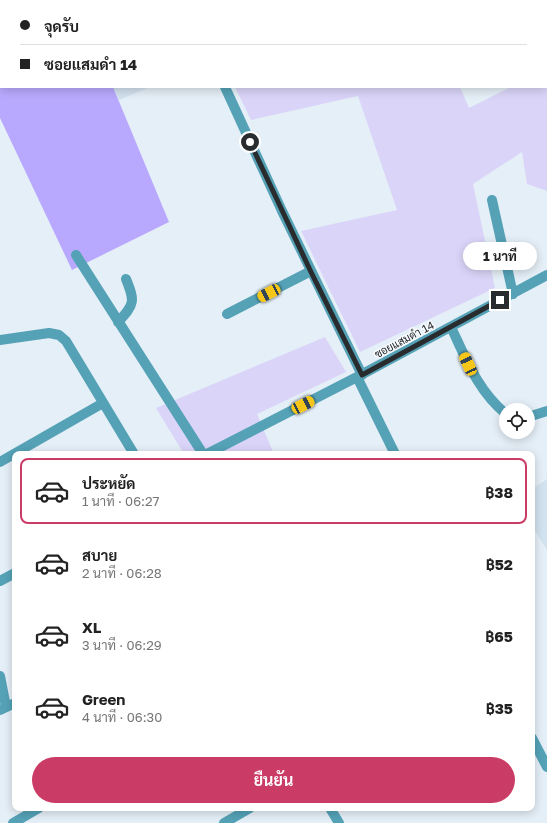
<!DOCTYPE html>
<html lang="th">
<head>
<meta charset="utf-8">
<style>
  body { margin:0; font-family:"Golos Text",Sarabun,sans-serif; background:#f2f2f2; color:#222; height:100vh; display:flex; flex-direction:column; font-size:15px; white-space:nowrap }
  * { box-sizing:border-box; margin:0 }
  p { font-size:13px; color:#767676 }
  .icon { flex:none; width:22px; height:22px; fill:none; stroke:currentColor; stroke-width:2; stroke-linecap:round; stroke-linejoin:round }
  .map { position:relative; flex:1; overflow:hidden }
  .drawer { position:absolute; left:12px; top:451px; width:523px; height:360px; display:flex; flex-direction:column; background:#fff; border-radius:8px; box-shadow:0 2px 10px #0003 }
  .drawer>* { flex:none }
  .top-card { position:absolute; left:0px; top:0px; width:547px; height:88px; box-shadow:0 2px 10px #0003; display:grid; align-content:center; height:88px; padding:0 20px; background:#fff }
  .fabs { position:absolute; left:499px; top:403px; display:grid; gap:8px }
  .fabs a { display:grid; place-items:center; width:36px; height:36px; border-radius:50%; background:#fff; box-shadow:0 2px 10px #0003; font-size:20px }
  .end { position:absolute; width:18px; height:18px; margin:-9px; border:5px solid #292c2f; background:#fff; box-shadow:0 0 0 2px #fff }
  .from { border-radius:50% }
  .bubble { position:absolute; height:28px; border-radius:14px; background:#fff; box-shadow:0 2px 10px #0003; font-size:13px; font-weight:700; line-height:28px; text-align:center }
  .car { position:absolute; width:12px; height:24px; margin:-12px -6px; border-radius:5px; box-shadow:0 0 3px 1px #0007; background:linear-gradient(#f5c518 24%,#345 0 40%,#f5c518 0 76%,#345 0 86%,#f5c518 0) }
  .top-card b { display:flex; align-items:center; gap:14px; height:38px; font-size:15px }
  .top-card b+b { border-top:1px solid #e0e0e0 }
  .top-card i { width:10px; height:10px; background:#222 }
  ul { padding:7px 0 0; list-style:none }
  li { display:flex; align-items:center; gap:12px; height:66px; margin:0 8px 6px; padding:0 12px; border:2px solid transparent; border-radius:8px }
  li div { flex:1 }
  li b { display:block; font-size:15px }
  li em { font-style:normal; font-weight:700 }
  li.current { border-color:#ca3b66 }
  li>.icon { width:36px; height:36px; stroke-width:1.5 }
  .primary-button { display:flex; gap:8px; margin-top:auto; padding:8px 20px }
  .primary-button a { flex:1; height:46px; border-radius:24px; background:#ca3b66; color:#fff; font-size:16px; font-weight:700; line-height:46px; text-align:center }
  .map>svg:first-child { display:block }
  .built { fill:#d3e2ef }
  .green { fill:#dad5f8 }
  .forest { fill:#b9a9fe }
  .water { fill:#18bebb }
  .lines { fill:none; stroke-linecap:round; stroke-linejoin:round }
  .minor { stroke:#55a2b7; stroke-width:10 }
  .route { stroke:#292c2f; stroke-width:5 }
  .labels { text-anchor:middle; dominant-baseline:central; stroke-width:3; stroke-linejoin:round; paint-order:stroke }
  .street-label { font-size:11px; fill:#292c2f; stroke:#f7fbfe }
</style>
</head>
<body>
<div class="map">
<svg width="547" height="823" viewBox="0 0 547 823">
  <rect width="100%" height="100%" fill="#e5eff7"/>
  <path class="built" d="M0,0H325V1H1L0,43Z
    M113,87H150L119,100Z
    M547,479V550L532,526V489Z"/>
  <path class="green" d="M547,69V191L527,184L522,152L473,184L495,288L360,352L301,231L397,210L358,96L251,120L235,87H460L469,108L511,87H546Z
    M325,337L346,372L257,414L274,454H184L156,408Z"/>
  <path class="forest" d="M0,43L1,87H113L169,222L72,270L0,118Z"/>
  <path class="water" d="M362,0H506L504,1Z"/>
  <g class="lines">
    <path class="minor" d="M172,0V1
      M542,1L544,0
      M225,87L282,211L362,375
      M492,200L513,294
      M76,255L203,454
      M227,314L311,271
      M118,322C135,304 135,301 126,279
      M451,327C466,359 478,391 506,414
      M0,340L49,333L59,335L66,341L134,454
      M357,377L395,454
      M528,417L547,411
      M207,454L357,377L547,275
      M0,462L103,403
      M0,581L15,573
      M0,676L6,707
      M0,710L15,703
      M532,738L547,767
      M330,808L339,823
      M13,823L39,808
      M224,823L250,808"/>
  </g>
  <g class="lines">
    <path class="route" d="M250,142L311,272L362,375L500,300"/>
  </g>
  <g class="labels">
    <g class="street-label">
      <text transform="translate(404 339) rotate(-28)">ซอยแสมดำ 14</text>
    </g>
  </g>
</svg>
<div class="fabs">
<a><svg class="icon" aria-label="locate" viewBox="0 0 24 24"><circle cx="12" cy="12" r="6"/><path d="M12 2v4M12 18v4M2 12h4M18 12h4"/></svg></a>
</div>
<i class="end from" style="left:250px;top:142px"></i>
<i class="end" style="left:500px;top:300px"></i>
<div class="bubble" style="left:463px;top:242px;width:74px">1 นาที</div>
<i class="car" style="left:269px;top:293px;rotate:243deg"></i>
<i class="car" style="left:468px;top:364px;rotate:335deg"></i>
<i class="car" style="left:303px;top:405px;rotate:63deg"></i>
<div class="top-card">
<b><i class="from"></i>จุดรับ</b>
<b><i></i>ซอยแสมดำ 14</b>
</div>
<section class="drawer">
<ul>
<li class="current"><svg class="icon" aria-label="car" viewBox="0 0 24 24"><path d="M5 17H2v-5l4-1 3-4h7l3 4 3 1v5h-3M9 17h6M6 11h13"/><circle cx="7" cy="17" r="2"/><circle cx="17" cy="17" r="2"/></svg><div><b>ประหยัด</b><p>1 นาที · 06:27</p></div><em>฿38</em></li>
<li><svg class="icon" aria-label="car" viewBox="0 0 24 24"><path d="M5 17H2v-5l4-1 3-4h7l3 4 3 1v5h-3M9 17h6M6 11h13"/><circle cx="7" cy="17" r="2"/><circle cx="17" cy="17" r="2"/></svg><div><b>สบาย</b><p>2 นาที · 06:28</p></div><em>฿52</em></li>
<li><svg class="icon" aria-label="car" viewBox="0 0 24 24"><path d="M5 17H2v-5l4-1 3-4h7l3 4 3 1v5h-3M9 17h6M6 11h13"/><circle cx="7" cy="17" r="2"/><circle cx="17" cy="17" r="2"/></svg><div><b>XL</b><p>3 นาที · 06:29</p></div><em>฿65</em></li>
<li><svg class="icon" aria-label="car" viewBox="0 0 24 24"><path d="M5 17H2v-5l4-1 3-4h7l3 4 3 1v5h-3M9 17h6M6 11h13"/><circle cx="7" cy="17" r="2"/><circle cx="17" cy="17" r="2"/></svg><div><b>Green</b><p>4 นาที · 06:30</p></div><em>฿35</em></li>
</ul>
<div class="primary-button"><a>ยืนยัน</a></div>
</section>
</div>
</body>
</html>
